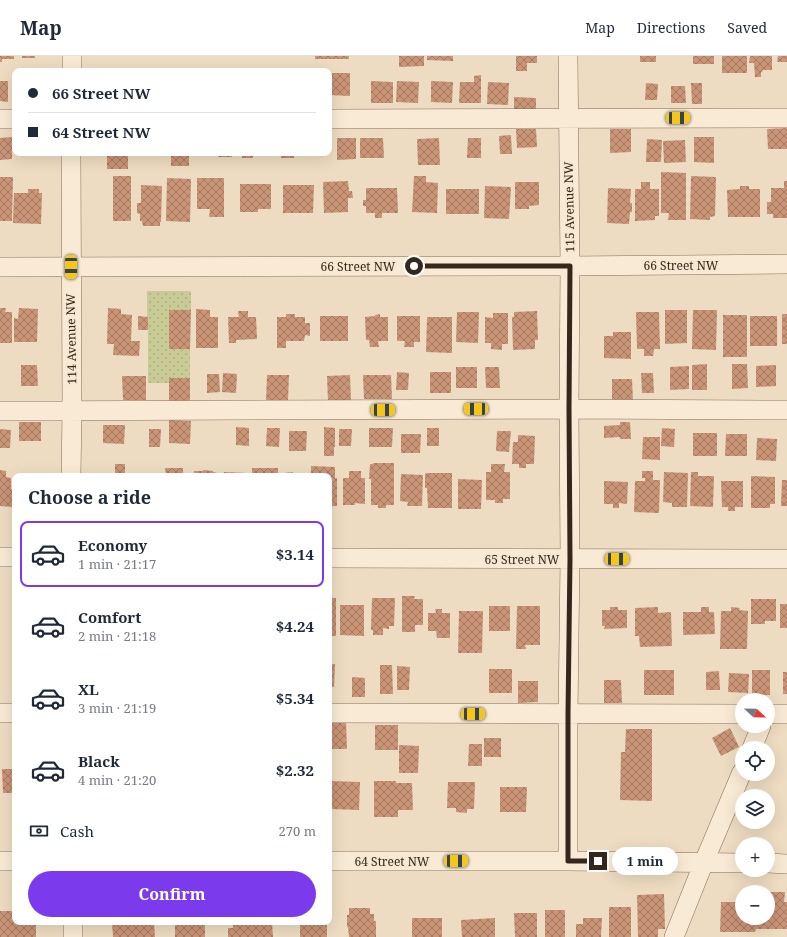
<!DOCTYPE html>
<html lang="en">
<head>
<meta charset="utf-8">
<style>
  body { margin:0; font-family:"Noto Serif",serif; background:#f2f2f3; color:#1f2937; height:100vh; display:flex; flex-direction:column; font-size:15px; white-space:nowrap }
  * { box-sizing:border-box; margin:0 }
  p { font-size:13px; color:#747a83 }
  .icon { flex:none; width:22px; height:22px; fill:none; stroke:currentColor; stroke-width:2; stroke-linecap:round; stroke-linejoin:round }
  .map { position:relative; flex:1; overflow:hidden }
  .panel { position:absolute; left:12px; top:417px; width:320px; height:452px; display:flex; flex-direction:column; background:#fff; border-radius:8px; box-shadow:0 4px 16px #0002 }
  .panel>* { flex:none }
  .guide { position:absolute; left:12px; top:12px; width:320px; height:88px; border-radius:8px; box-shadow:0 4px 16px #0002; display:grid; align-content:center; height:88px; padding:0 16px; background:#fff }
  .needle { width:26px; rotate:112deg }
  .fabs { position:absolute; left:735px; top:637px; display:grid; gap:8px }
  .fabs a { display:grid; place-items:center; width:40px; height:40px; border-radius:50%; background:#fff; box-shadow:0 4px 16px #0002; font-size:20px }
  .end { position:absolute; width:18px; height:18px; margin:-9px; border:5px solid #36271d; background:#fff; box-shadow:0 0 0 2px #fff }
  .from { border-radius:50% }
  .bubble { position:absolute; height:28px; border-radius:14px; background:#fff; box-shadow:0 4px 16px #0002; font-size:13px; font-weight:700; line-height:28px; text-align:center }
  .car { position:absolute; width:12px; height:24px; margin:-12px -6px; border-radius:5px; box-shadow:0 0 3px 1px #0007; background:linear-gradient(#f5c518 24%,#345 0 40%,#f5c518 0 76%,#345 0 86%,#f5c518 0) }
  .guide b { display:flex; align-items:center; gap:14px; height:38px; font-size:15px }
  .guide b+b { border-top:1px solid #e0e1e3 }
  .guide i { width:10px; height:10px; background:#1f2937 }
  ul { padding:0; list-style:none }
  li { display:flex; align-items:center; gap:12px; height:66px; margin:0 8px 6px; padding:0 8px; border:2px solid transparent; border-radius:8px }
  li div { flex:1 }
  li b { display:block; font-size:15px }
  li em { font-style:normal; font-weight:700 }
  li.selected { border-color:#7c3aed }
  li>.icon { width:36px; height:36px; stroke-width:1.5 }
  h2 { padding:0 16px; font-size:18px; line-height:48px }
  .pay { display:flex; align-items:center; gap:10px; height:44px; padding:0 16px; font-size:15px }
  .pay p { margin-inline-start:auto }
  .action { display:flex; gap:8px; margin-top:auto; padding:8px 16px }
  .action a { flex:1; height:46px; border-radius:24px; background:#7c3aed; color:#fff; font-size:16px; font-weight:700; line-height:46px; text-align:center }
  header { display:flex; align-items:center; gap:24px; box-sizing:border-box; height:56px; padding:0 20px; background:#fff; border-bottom:1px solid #e0e1e3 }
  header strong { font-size:19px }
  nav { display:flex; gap:22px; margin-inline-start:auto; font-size:14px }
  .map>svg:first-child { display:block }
  .garden { fill:url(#garden-dots) }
  .building { fill:url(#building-cross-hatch) }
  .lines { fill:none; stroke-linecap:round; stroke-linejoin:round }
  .minor-casing { stroke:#866d59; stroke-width:20 }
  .minor { stroke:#f8ead4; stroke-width:19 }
  .route { stroke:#36271d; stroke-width:5 }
  .labels { text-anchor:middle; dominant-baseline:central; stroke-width:3.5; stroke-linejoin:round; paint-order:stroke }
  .street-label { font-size:12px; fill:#36271d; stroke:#f5e7d0 }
</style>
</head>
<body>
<header>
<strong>Map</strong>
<nav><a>Map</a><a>Directions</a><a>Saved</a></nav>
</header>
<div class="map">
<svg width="787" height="881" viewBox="0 0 787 881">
  <defs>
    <pattern id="garden-dots" width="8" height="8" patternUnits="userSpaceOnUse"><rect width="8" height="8" fill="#c8cb95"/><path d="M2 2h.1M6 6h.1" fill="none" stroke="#acae80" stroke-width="1.8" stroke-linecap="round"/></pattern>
    <pattern id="building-cross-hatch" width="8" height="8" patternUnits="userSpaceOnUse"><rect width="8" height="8" fill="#ca9477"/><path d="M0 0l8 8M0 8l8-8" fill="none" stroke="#a57961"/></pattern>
  </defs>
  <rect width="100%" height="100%" fill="#eddcc1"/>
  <path class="garden" d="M147,235H191V254L169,255V293H190V322H169V327H148V261H147Z"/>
  <path class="building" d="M0,0H14V3H2V6H0Z
    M22,0H35V2H22Z
    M315,0H349V3H315Z
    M399,0H424V10L399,11Z
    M427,0H453V5L427,4Z
    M516,0H537V7H527V15H516Z
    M640,0H656V6H640Z
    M693,0H714V8H693Z
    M722,0H747V17H722Z
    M750,0H772V14H763L762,16H761V21H755L754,7H749Z
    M778,0H787V6H777Z
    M329,17H350V40L329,39Z
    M481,19V47H459L460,26H474V20Z
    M0,25H8V46L0,45Z
    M371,25L393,26V47H371Z
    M397,25L419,26L418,47L396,46Z
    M431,25L453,26L452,47L431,46Z
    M488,26L509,27L508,49L487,48Z
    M646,27L658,28L657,44H645Z
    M691,27H702V48H692Z
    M671,30H685L686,47H671Z
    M514,41L536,42V53H514Z
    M787,72V93H768L767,73Z
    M516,73H536L537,91L517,92Z
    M610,73H631V96L610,97Z
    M511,79L512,98H500L499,80Z
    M12,81V103L0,104V82Z
    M694,81H714V107L694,106Z
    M337,82H356V103L337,104Z
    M360,82H383L384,102H360Z
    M439,82L440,109H418L417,83Z
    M468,82H481V102H467Z
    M647,83L662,84L661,106H646Z
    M685,84L686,106L664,107L663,85Z
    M107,97H128V113H107Z
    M171,97H189V110H171Z
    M218,97H233L232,101H218Z
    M242,97H253V102H242Z
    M281,97H294V102H281Z
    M661,116L686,117V164H668L669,157H661Z
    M113,120H131V165H113Z
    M414,120H426V126L438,127L437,157L412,156Z
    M691,120L716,121L715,160L710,161V164L690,163Z
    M0,121H13L12,165H0Z
    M167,122L191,123L190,166L166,165Z
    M197,122H224V161H209L210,153H197Z
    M348,125L349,135H352L353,142H348V156L324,157L323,126Z
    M784,125H787V162H773V158H767V146H771V132H784Z
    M515,126H539V149L529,150V153H515Z
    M641,126H650V133H659V160H655V164L635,165V133H641Z
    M240,128H271V153H258V156H240Z
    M141,129L162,130L161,166H160V170H143L142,165H140V158L137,157V147H141Z
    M283,129H314L313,157H283Z
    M485,130L511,131L509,163L484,162Z
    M740,130H749V133H760V161H728L727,134L740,133Z
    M366,132H397L398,157H382V162H375V157H366V150H363V144H366Z
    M608,132L631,133L630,147H632V156H630L629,168L607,167Z
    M28,133H39V137H42L41,168L13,167L14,137H28Z
    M446,133H479V158H446Z
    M0,252H6L5,256H12V287H0Z
    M19,252L38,253L37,286H14V262L18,263Z
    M108,252L121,253V258L132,259L131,285H140L139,300L113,299L114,288H107Z
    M196,253L210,254V261H218V292H196Z
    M169,254H191L190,293H169Z
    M665,254H687V287L665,288Z
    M693,254H717L716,294L692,293Z
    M238,255H248V261H256L257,283L236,284V287H229L228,261H239Z
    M537,255L538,284H535V293L513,294L512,261H514V256Z
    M457,256H479L478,287L456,286Z
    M636,256H659L660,293H654L653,300H644V293H637Z
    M493,257H508V288H502V294L491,293V287H485V261L493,262Z
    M286,258H295V261H305V267H310V280L305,279L304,285H286V292H277V261H286Z
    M380,258V261H388V285H378L379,291H370L369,284H366L365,261L375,260V259Z
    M782,258H787V288H782Z
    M723,259H747V301H723Z
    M138,260L148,261V274H138Z
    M320,260H348V285H320Z
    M397,260H420V286H414V291H404L405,285H397Z
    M750,260H777V290H750Z
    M427,261H452V297L426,296Z
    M613,276H631V303L604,302V280H613Z
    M707,308V334H692V309Z
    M732,308H747L748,332L732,333Z
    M21,309H37L38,330H21Z
    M776,309V330L756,331V310Z
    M689,310V333L670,334V311Z
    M456,311H477V332H456Z
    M485,311H499L500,332H486Z
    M397,316L409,317L408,334H396Z
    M430,316H451V337H430Z
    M223,317L237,318L236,337L222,336Z
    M641,317H653L654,337H642Z
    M207,318H219L220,336L207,337Z
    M267,319H289L288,345H266Z
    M350,319L351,345L328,346L327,320Z
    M363,319H391L392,343H364Z
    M122,320H146V344H123Z
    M169,322H190V345H169Z
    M612,323H632L633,345H612Z
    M169,364L191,365L190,388L169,387Z
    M19,366H41V385H19Z
    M620,366H630L631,383H620V381L604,382V370L620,369Z
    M103,369H125L124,388L103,387Z
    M236,371L249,372V390L236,389Z
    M324,371L335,372V391H334V400H324Z
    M267,372H280L279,391L266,390Z
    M369,372H393L392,391H369Z
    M427,372H439V390H427Z
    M662,372L675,373L674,391L661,390Z
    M0,373L11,374L10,392H0Z
    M149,373H161L160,391H149Z
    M339,373H352L351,390H339Z
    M289,375H307L306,395H289Z
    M497,375H511L509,396L496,395Z
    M693,377H717V400H693Z
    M401,378H421L420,397H401Z
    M726,378H747V400H725Z
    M518,379L535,380L534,408H526V412H519V408H512L513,386H518Z
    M643,381H660V404L642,403Z
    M757,382L777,383L776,405L756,404Z
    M373,407H394V449H386V452H378V449H371V423H369L370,408H373Z
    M115,408H125V420H115Z
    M491,408H505L504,416H510V443H503V447H495V444H486V416H491Z
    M311,410L335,411V422H337V450H329V420H311Z
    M165,412H183V420H166Z
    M252,412H278V420H252Z
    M0,414L6,415V421L11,422V433H12V451L0,450Z
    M203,414L213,415V416L217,417V420H194V415H203Z
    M349,415H361V422H365V448L355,447V449H343V422H349Z
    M642,415H653V424H660L659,457L634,456L635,425H645V422H642Z
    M224,416L247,417V420H224Z
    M293,416V420H285V417Z
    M664,416L688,417L687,451H672V447L663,446Z
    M691,416H698V420H714L713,451L690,450Z
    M147,417H160V420H147Z
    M427,417H452V452H428L427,432H425V418Z
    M401,418L423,419L422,450H407L408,446L400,445Z
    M751,420L775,421V448H770V452H751Z
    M458,423L482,424L481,453H458Z
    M782,424H787V450H781Z
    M604,425L628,426L627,448L619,447V452H613V448H604Z
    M721,425H743V451H735V455H728V451H722Z
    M402,540H415L414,543H423V569H415V576H402Z
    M329,542H336V580H329Z
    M372,542H395L394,570H389V573L383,572V579H373V574H371Z
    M751,543H776V565H765V568H751Z
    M780,548H787V572H780Z
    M340,549H364V580L340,579Z
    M489,550H510V575H489Z
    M517,550H540V589H525L526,593H516Z
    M610,551H618V554H627V572L604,573L605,570H602V554H610Z
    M658,551V557L671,556L672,590L640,591L639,580H635V552Z
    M701,551H709V556H714L715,578L683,579V556H701Z
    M731,551L740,552L739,554L748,555L747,593H720L721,555H731Z
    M435,553H442V557H450V582H437L436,575H428V557H436Z
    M459,555H483L482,597H458Z
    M329,608H335L334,631H329Z
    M380,609H392L393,638H380Z
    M397,610L410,611L409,634H397Z
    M489,613H512V637H489Z
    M644,614H674V639H644Z
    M752,614H770V639H752Z
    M719,615L720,634H706V616Z
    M783,616H787V638H783Z
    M729,617L749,618L748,637L728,636Z
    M352,621L365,622V641H352Z
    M604,624H621L622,647H604Z
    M518,625H538V646L518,647Z
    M329,665H346L347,693H329Z
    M375,669H398V694H375Z
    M730,672L739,691L721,700L712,682Z
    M626,673H652V745L620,744L621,696H625Z
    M484,682H501V701H484Z
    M469,688H482V710H468Z
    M399,689L419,690L418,717H399Z
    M2,713H15V737H3Z
    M332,725L360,726L359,754L331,753Z
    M374,725H396V727H412L413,754H398V761H374Z
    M448,726H475L474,753H467V757L456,756V752H447Z
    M500,731H527L526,756H500Z
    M768,836H785L784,846H787V873H756L755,876H720L721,846H742V862H768Z
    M664,838L665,873H658V881H638L637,839Z
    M609,851H631V881H609Z
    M349,852H370V858H374V865H376V881H349L348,871H347V859H349Z
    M545,854H565V881H545Z
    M0,855H15V866H36V881H0Z
    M514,857H537V881H515Z
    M412,862H442V881H412Z
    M495,862V881H462L461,864Z
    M583,862H602L601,881H576V868H583Z
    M112,866H154L155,881H113Z
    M175,866H205V881H175Z
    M233,866H272L273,881H228V872H233Z
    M300,866H327V881H300Z"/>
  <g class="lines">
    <g class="minor-casing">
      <path id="minor" d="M568,0L570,210L569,353L570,503L568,658V805
        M72,15V0
        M0,63H15
        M329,63L787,62
        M71,97L72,355L71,420
        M0,211L570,210L787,208
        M0,355L569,353L787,354
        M0,501H15
        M329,502L787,503
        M0,657H15
        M329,657L742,658
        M768,658H787
        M752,692L761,670
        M0,805H15
        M329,805H568L742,807
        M768,807L787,808
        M73,866V881
        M674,881L704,806L742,716"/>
    </g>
    <use href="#minor" class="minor"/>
  </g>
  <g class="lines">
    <path class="route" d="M414,210H570L569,353L570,503L568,658V805H598"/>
  </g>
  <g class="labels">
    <g class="street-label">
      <text transform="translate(569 151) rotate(-91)">115 Avenue NW</text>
      <text x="681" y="209">66 Street NW</text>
      <text x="358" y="210">66 Street NW</text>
      <text transform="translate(71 283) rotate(-91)">114 Avenue NW</text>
      <text x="522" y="503">65 Street NW</text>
      <text x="392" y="805">64 Street NW</text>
    </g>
  </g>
</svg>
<div class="fabs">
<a><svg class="needle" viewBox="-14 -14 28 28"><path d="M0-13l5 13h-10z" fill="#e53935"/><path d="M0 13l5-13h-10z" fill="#747a83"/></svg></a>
<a><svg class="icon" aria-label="locate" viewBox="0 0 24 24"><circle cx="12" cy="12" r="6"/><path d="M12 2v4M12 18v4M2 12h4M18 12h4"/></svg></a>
<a><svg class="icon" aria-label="layers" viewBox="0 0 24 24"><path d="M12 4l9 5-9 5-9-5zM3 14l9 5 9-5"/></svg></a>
<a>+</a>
<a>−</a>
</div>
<i class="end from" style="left:414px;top:210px"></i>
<i class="end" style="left:598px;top:805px"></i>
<div class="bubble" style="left:612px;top:791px;width:66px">1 min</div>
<i class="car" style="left:678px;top:62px;rotate:90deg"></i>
<i class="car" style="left:71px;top:211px;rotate:180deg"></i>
<i class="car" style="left:476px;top:353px;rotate:270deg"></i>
<i class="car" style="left:383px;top:354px;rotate:90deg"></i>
<i class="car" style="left:617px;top:503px;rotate:90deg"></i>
<i class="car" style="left:473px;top:658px;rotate:90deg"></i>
<i class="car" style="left:456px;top:805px;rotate:90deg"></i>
<div class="guide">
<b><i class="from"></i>66 Street NW</b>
<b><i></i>64 Street NW</b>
</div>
<section class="panel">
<h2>Choose a ride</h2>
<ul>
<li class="selected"><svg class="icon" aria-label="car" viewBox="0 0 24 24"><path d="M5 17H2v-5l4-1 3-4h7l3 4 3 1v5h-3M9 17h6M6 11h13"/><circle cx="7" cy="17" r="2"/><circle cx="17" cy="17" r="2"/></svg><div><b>Economy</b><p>1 min · 21:17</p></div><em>$3.14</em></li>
<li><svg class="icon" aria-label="car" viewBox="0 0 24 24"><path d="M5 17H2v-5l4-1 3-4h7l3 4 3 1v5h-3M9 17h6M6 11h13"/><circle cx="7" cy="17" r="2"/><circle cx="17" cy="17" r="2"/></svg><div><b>Comfort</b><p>2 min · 21:18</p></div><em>$4.24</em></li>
<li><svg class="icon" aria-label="car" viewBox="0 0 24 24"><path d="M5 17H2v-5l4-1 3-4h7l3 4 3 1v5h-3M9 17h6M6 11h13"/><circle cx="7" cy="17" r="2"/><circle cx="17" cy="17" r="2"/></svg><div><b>XL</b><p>3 min · 21:19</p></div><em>$5.34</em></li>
<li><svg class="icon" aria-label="car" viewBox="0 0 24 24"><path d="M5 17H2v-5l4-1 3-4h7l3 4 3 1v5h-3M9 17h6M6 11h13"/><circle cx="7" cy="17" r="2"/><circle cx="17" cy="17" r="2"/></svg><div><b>Black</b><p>4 min · 21:20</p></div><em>$2.32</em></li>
</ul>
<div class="pay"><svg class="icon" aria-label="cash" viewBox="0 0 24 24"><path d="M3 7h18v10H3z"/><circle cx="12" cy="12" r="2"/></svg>Cash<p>270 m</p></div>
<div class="action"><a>Confirm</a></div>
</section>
</div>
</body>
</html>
